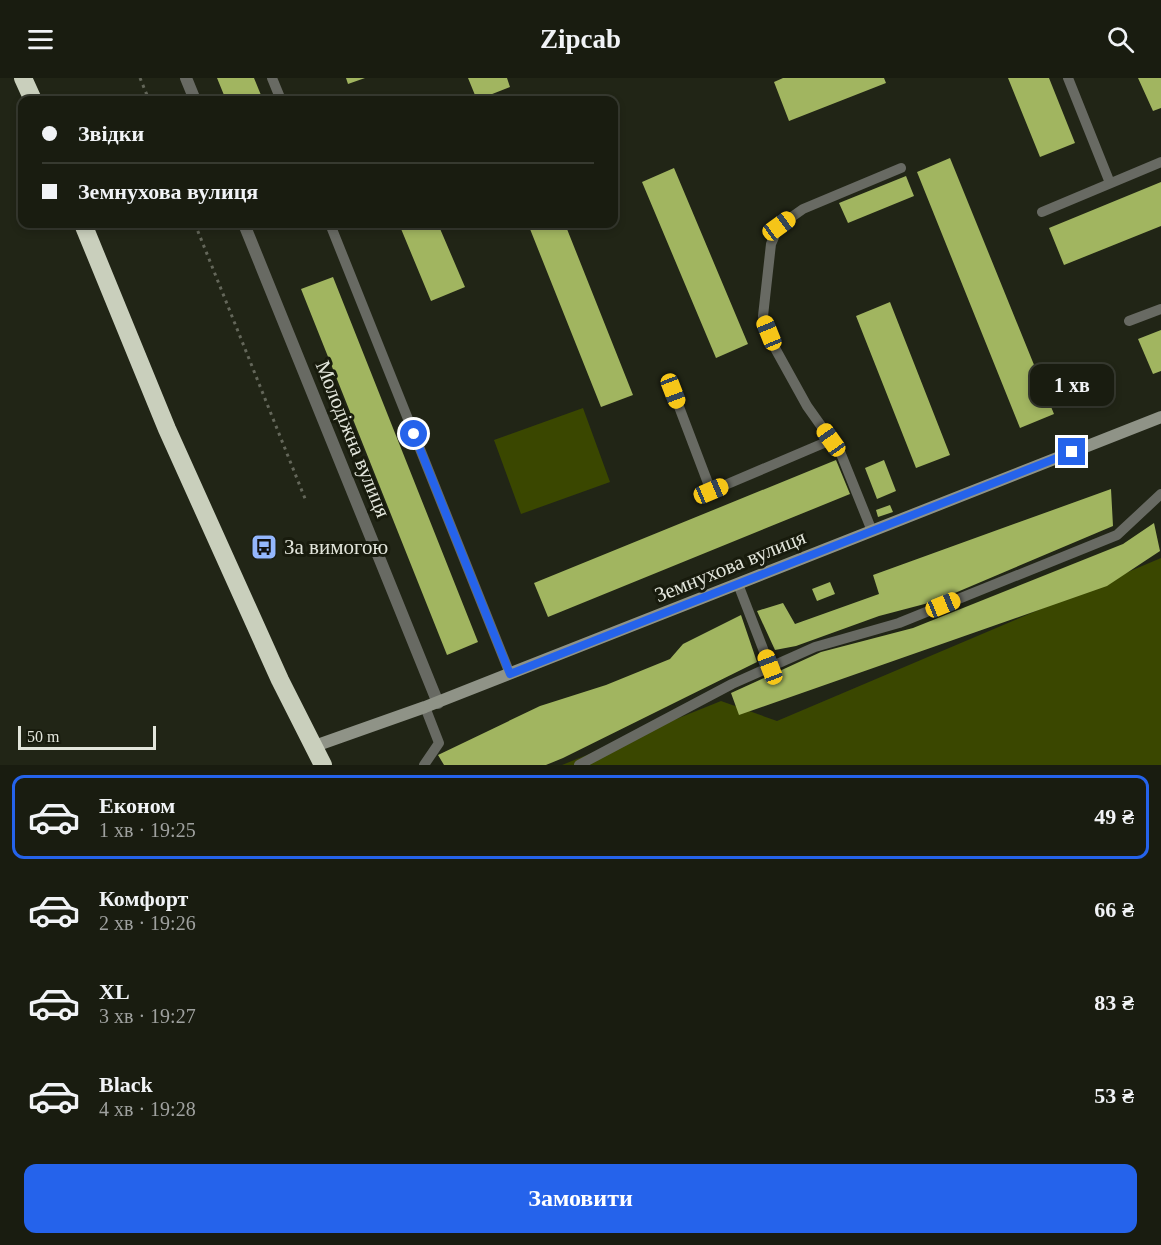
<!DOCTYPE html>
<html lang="uk">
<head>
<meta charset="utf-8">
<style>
  body { margin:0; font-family:"Times New Roman",serif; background:#26291e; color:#f1f3f6; height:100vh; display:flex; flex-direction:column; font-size:22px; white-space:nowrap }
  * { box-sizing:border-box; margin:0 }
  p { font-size:20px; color:#9fa19f }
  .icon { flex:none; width:33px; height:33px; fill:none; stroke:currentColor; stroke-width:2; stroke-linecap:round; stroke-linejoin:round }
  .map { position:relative; height:687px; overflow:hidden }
  .drawer { display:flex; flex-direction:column; background:#191c10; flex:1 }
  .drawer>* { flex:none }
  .banner { position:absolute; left:18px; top:18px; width:600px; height:132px; border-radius:12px; box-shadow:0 3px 9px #0003,0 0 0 2px #373a30; display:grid; align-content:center; height:132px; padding:0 24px; background:#191c10 }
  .scale { position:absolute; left:18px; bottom:15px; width:138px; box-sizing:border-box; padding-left:6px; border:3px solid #e3e6dc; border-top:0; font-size:16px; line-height:21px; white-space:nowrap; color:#e3e6dc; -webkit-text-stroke:4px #181b0d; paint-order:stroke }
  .end { position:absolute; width:27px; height:27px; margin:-14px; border:8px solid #2563eb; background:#fff; box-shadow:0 0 0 3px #fff }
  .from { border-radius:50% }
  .bubble { position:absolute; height:42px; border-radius:12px; background:#191c10; box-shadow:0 3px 9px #0003,0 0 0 2px #373a30; font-size:20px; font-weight:700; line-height:42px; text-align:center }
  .car { position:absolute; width:18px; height:36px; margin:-18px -9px; border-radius:8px; box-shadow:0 0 4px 2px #0007; background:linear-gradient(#f5c518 24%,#345 0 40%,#f5c518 0 76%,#345 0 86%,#f5c518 0) }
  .banner b { display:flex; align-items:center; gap:21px; height:57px; font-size:22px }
  .banner b+b { border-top:2px solid #373a30 }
  .banner i { width:15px; height:15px; background:#f1f3f6 }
  ul { padding:10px 0 0; list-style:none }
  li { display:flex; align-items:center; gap:18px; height:84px; margin:0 12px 9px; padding:0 12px; border:3px solid transparent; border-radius:12px }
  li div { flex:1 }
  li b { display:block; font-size:22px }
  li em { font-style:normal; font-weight:700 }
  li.selected { border-color:#2563eb }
  li>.icon { width:54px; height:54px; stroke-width:1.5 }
  .action { display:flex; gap:12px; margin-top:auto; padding:12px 24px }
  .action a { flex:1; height:69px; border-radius:12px; background:#2563eb; color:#fff; font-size:24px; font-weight:700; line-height:69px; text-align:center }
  header { display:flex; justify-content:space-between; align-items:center; height:78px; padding:0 24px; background:#191c10; font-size:27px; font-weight:700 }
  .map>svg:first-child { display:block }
  .green { fill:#3a4700 }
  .building { fill:#a1b560 }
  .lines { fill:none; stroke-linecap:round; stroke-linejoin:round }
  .path { stroke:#64675a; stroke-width:3; stroke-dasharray:3 4.5; stroke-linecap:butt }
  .lane { stroke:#686a63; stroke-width:10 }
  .street { stroke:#686a63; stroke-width:12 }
  .secondary { stroke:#8f9387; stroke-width:12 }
  .highway { stroke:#c9cfbc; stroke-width:18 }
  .route { stroke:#2563eb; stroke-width:8 }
  .labels { text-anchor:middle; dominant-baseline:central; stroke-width:6; stroke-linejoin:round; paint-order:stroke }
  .street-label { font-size:21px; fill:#e3e6dc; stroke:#181b0d }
  .poi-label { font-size:21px; fill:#e3e6dc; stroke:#181b0d; text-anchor:start }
</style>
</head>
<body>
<header><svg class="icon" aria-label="menu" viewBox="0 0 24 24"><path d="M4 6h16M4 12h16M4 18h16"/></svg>Zipcab<svg class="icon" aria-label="search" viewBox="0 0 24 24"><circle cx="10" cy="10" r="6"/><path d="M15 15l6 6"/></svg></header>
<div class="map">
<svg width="1161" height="687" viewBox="0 0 1161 687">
  <rect width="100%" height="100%" fill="#212516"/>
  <path class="green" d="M583,330L610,404L521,436L494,362Z
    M1161,480V687H562L721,623L777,643Z"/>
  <path class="building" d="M217,0H254L263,22H226Z
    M346,0H365L348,6Z
    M468,0H507L510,9L477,22Z
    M783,0H884L886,5L789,43L774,4Z
    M1008,0H1049L1075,65L1040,79Z
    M1138,0H1161V30L1153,33Z
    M950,80L1054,336L1020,350L917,94Z
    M674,90L748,266L716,280L642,104Z
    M906,98L914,118L848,145L839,125Z
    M1161,104V148L1064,187L1049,150Z
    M399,146H438L465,209L431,223Z
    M544,146H565L633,317L601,329L530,151Z
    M333,199L478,564L447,577L301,211Z
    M890,224L950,377L916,390L856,238Z
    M1161,252V293L1153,296L1138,261Z
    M836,382L850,416L548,539L534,505Z
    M884,382L896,413L877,421L865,390Z
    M1111,411L1113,448L936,523L879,538L796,568L775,572L757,533L783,525L795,546L879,516L873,497Z
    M890,427L893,434L878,439L876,432Z
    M1154,445L1160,473L1107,508L739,637L731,615L821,574L913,550L1123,466Z
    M830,504L835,516L817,523L812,511Z
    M741,537L757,584L563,680L546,687H444L438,677L540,628L606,607L670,581L683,566Z"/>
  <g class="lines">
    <path class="path" d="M140,0L149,22
      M195,146L306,423"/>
    <path class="lane" d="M272,0L281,22
      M1068,0L1110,105
      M1042,134L1161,84
      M330,146L510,596
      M1129,243L1161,231
      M673,313L711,413L831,362
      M872,453L841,376L807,328L776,272L763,238L771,166L779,148L803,131L901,90
      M738,506L770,589
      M424,687L439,665L425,629
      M579,687L732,606L815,569L899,545L1117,457L1161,416"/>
    <path class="street" d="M186,0L195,22
      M244,146L438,625"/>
    <path class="secondary" d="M312,669L425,629L1161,339"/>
    <path class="highway" d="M23,0L33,22
      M83,146L167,351L280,602L323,687"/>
  </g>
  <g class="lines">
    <path class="route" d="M414,356L510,596L1072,374"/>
  </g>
  <defs>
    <g id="bus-square" transform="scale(1.35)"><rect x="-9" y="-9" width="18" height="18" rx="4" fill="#94b7fd" stroke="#181b0d"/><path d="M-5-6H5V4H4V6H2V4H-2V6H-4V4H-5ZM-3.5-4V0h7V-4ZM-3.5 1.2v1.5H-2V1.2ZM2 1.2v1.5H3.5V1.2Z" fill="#111"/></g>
  </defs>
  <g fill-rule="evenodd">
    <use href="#bus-square" x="264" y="469"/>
  </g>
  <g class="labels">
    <g class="street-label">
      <text transform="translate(353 361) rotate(68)">Молодіжна вулиця</text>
      <text transform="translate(730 488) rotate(-22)">Земнухова вулиця</text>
    </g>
    <g class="poi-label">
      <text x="284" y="469">За вимогою</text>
    </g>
  </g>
</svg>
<div class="scale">50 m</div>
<i class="end from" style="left:414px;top:356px"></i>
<i class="end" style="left:1072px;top:374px"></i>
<div class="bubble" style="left:1030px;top:286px;width:84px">1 хв</div>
<i class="car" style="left:779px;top:148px;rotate:54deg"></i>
<i class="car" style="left:769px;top:255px;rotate:338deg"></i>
<i class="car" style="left:673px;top:313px;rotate:159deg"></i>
<i class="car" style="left:831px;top:362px;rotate:325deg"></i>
<i class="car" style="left:711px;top:413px;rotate:67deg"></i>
<i class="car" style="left:943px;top:527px;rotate:68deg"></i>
<i class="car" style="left:770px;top:589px;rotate:339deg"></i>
<div class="banner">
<b><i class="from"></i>Звідки</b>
<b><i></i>Земнухова вулиця</b>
</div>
</div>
<section class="drawer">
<ul>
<li class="selected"><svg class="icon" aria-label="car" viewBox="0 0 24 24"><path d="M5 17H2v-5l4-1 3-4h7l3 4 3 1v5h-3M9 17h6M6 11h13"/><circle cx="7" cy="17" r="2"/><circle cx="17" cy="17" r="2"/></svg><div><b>Економ</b><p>1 хв · 19:25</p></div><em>49 ₴</em></li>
<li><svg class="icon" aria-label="car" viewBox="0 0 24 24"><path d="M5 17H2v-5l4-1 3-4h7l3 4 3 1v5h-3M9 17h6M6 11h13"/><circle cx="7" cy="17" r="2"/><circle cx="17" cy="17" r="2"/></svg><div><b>Комфорт</b><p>2 хв · 19:26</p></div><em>66 ₴</em></li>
<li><svg class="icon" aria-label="car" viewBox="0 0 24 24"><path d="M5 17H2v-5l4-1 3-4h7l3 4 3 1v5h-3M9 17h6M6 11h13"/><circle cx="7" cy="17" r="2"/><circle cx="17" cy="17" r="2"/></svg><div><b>XL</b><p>3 хв · 19:27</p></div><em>83 ₴</em></li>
<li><svg class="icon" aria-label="car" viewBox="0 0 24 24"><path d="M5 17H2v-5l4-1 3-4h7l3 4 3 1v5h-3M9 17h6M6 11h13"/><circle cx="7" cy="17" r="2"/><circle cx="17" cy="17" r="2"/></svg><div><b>Black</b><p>4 хв · 19:28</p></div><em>53 ₴</em></li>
</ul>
<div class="action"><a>Замовити</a></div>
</section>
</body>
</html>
